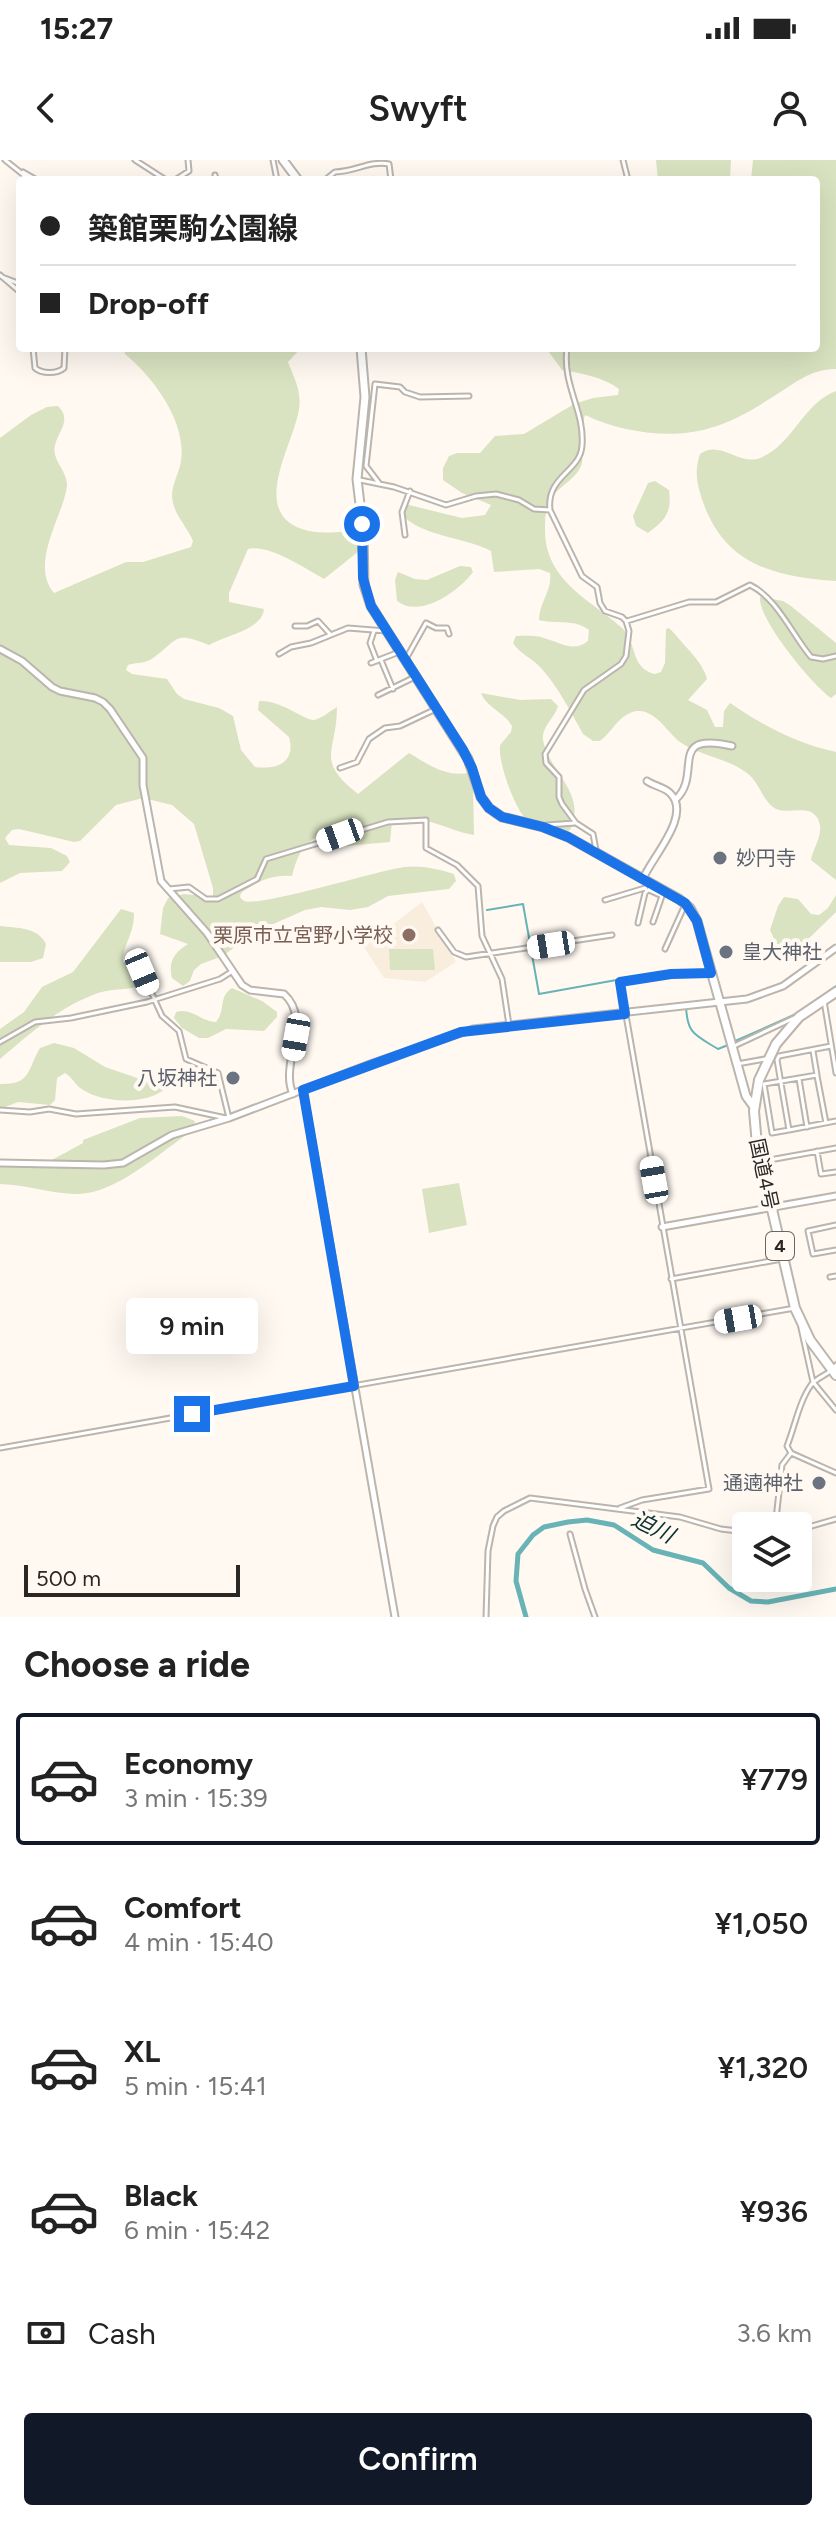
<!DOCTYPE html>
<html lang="en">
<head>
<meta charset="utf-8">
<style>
  body { margin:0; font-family:Figtree,"Noto Sans JP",sans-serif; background:#f2f2f2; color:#222; height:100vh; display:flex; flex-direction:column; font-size:30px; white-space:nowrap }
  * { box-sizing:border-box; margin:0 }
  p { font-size:26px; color:#767676 }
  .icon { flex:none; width:44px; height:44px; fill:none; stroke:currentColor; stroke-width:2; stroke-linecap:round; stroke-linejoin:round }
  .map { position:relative; height:1457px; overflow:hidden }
  .drawer { display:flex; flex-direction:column; background:#fff; flex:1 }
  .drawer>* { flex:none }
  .hud { position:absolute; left:16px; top:16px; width:804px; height:176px; border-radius:8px; box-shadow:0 8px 32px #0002; display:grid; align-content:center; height:176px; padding:0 24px; background:#fff }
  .tools { position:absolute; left:732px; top:1352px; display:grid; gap:16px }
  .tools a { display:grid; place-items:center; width:80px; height:80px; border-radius:8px; background:#fff; box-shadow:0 8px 32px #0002; font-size:40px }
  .scale { position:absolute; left:24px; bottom:20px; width:216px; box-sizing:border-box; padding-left:8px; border:4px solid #2a2825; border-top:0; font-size:22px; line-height:28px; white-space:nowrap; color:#2a2825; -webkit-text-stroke:6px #fff9f2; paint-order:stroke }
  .end { position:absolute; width:36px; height:36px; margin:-18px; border:10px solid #1a73e8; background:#fff; box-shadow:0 0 0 4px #fff }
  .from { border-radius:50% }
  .bubble { position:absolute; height:56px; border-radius:8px; background:#fff; box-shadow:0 8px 32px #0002; font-size:26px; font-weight:600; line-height:56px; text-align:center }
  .car { position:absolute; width:24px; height:48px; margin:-24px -12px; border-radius:10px; box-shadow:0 0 6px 2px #0007; background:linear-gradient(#fff 24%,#345 0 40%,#fff 0 76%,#345 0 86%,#fff 0) }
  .hud b { display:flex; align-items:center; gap:28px; height:76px; font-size:30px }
  .hud b+b { border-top:2px solid #e0e0e0 }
  .hud i { width:20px; height:20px; background:#222 }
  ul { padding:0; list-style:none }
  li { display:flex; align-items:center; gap:24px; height:132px; margin:0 16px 12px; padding:0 8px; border:4px solid transparent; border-radius:8px }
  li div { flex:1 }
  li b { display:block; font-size:30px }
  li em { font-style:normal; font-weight:600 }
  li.current { border-color:#111827 }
  li>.icon { width:72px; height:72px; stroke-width:1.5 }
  h2 { padding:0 24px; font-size:36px; line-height:96px }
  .pay { display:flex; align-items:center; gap:20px; height:88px; padding:0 24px; font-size:30px }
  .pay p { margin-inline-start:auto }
  .primary-button { display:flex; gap:16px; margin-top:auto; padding:16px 24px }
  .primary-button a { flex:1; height:92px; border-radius:8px; background:#111827; color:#fff; font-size:32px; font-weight:600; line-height:92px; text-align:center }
  .status { display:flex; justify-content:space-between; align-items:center; height:56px; padding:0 40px; background:#fff; direction:ltr }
  .status svg { height:22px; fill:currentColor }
  header { display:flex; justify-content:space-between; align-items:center; height:104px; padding:0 24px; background:#fff; font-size:36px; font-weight:600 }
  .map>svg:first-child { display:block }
  .built { fill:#f9eede }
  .green { fill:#d9e3c1 }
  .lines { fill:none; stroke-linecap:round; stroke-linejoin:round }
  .stream { stroke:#68b3b5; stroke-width:2 }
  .river { stroke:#68b3b5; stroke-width:5 }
  .street-casing { stroke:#bbb5ad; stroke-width:7 }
  .secondary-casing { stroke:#bbb5ad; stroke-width:9 }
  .primary-casing { stroke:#bbb5ad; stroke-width:11 }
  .highway-casing { stroke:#bbb5ad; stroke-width:12 }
  .street { stroke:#fff; stroke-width:3 }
  .secondary { stroke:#fff; stroke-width:5 }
  .primary { stroke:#fff; stroke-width:7 }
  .highway { stroke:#fff; stroke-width:8 }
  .route { stroke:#1a73e8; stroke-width:10 }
  .worship-dot { fill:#6b7280; stroke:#fff9f2; stroke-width:3 }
  .education-dot { fill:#8d6e63; stroke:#fff9f2; stroke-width:3 }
  .labels { text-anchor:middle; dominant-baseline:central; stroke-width:8; stroke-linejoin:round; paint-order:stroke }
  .shield { fill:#fff9f2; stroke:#6a6762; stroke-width:2 }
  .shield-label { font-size:18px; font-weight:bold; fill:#2a2825 }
  .worship-label { font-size:20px; fill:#5b616d; stroke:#fff9f2; text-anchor:start }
  .education-label { font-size:20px; fill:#785e54; stroke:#fff9f2; text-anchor:end }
  .street-label { font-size:20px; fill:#2a2825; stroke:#fff9f2 }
  .water-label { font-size:22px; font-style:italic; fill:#093031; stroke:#fff9f2 }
</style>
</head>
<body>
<div class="status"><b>15:27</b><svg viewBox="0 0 49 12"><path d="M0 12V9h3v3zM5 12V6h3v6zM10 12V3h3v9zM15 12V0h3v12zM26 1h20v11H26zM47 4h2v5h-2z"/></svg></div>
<header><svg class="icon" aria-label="back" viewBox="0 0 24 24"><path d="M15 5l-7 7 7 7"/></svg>Swyft<svg class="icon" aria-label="person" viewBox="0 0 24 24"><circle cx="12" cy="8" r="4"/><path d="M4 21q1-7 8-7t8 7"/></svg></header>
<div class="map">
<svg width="836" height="1457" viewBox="0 0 836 1457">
  <rect width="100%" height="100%" fill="#fff9f2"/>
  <path class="built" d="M422,742L456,802L425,822L384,818L364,787Z"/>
  <path class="green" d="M656,0H731L730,20H658Z
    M753,0H836V209C809,209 793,225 771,238C752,250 732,262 710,268C672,280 620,272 585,255C582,265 580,274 581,285C581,291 583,297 582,303C578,319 558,326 550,340C545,350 545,359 545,370C545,420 589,439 621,467C638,481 629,508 655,514L661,512L665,503L666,469L669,468L674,473C685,487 703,502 707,519L688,540L707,550L715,567H723L724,551L730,543C762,565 797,584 836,592V720L811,700C813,687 825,674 818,659C809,642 785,657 773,647C762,639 759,622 747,613C727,598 700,596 680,582C668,573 655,549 637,551C620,553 613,571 600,581H593L583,574C572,554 557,525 541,508C532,498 520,494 513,483L516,476C525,476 535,475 544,478C559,482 574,493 588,481L589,470C573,458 556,465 539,460C539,443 553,429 550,413L539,409L494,412L491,391C466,377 414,376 399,350L402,346L409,345L462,358L485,355L491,345L462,333L443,320V308L449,296L457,293H480L495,276L524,274L574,244L593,238L618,235L619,229C603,217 581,213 562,210L546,188H816V20H751Z
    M124,188H301L288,202C294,218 302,231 299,249C294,284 249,351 302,369C324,377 348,368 369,373V383L324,419C306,409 269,384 248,389L229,433V442L264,449C262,470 226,475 209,485C174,471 180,478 153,498C145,504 137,502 128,505L126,510L132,514L167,519L177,534L184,539L219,548L233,556L241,590L255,607C278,610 296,602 289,577L258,550L259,541C282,540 303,560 314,560C321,559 330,551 337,547C337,593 314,599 358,634L409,593C429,605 446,617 469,613L473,627L474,675C449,672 416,649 392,662L390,682L346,686L333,674L326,672C304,682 298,693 292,716C271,714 257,722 241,733L240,737C241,738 242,740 244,741C261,747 376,711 404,707C421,705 438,709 454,714L456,721L449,729L388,736L368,747L350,750L321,747L305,750L253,773L223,796L201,804L194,810L190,821L183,826L172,818C168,801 174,793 188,784L160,774L163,748L168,738L184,734L213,737V728L194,664L172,645L143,638L116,645L80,681L74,682L19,669L12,670L5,678L9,685L51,688L67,696L70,702L62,711L20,713L0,723V278L31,255L47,247L58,246C72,260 59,270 55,285C51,300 68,311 67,326C63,357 29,403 54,433L126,402H143L191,387L193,381C188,368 176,357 173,343C169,328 179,315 181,301C187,262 153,217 125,194Z
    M836,231V421C775,417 725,405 703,342C697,324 694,312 700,294C720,279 739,306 760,298C793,285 803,243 836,231Z
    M655,321L669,330C672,351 666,360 648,373L636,366L633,356L648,323Z
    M460,406L471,407L473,412C459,431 420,459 397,441L395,420L398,412L415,419L427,420Z
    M760,437L783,441L791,446L836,483V534L831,538C813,526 757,458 760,437Z
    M481,533L520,540L551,539L558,546C555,558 541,567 543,580C548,611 588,633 570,670C560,674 537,670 528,662C515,649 498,604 500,585L511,572L512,566C504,552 486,547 481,533Z
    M836,735V752L797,790L788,791L778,787L770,770L778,746L784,737L798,739L811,754L819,755L828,748Z
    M121,749L134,753C134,776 123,783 123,802L155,815C145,832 117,827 98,833C59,847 31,873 0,899V869L24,852L42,827L73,812Z
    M0,766C17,768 38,767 46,784L43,798L31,802H0Z
    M389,789H433L435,810H390Z
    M232,828L262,841L277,852V857L264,871L226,869L208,878H199L182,868L174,858L176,852C192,847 201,862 216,862C226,850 218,837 232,828Z
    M54,883L74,888L105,907L143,920L165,923V929C146,945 104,943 83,930C76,926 72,917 65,913L57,918L55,940L50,945L18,942L0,949V924C32,925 27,909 40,888Z
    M182,956L195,961L193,970C160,992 115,1036 74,1034C49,1033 27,1025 0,1024V1006L39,1007L83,983V980L140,958Z
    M459,1023L467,1065L429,1073L422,1029Z"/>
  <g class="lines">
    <path class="stream" d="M487,750L523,744L539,834L622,819L627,850L630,849
      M686,846C687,874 695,875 718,889L728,885
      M802,851L836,826
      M733,882L796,854"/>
    <path class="river" d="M526,1457L516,1421L518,1394L533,1375L544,1367L568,1362L587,1360L614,1365L653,1390L703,1403L729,1428L751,1441L768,1442L836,1429"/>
    <g class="street-casing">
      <path id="street" d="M5,0L30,20
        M135,0L166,20
        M273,0L277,20
        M623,0L628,20
        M23,12L37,20
        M215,15L216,20
        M175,20L189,11L188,0
        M325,20L335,12C354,12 371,0 389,4L391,20
        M0,115L20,132
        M2,117L20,124
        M33,188L35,208C42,214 57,214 64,208L65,188
        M567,188C562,226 585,250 582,286C580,312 546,316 550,350L582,416L597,427L600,443L605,451L622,457L626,461L629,471L626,496L621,504L584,530L545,594L546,603L559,617V637L562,644L576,663L593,674L596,690
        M360,320L394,327L446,345L476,336L496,334L519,340L534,349L550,350
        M379,323L366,306L375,224L400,227L405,232L420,237L469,236
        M405,375L402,352L410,331
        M627,461L689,442H716L750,425C777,438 793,476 811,497L823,499L836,496
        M295,466H307L318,461L330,474
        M374,471L370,483L377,501
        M279,494L291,487L311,483L348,468L386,471
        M407,497L426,463L436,468H447L449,474
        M381,500L393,529
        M371,503L399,492
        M378,535L415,517
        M340,608L357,602L369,579L385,568L400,566L436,549
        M547,665L575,663
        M169,729L189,727L206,739H218L257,719L266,699L388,662L426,660V688L457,705L478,726L482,776L502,819L509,865
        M649,730L662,736L653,762
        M605,740L645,728L647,731
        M638,763L645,733L654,725
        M438,770L454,792L466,797L612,775
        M665,789L684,747
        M142,812L162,856L179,871L186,899L218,913L229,958
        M620,821L709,1329L642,1340L620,1348
        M620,822L671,814L711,813
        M824,841L836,913
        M0,882L35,862L71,858L147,842L220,819L231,812
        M831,886L779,896L777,900L789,970L836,961
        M732,887L794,858
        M737,904L765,899
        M817,916L826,963
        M799,919L807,967
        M0,950L30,952L49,949L76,954L175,947L226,958
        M789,970L772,973L764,924L817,915L813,891
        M817,991L821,1014L836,1012
        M764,1001L836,988
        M836,1065L808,1071L813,1094L836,1090
        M830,1117L836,1116
        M671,1119L782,1099
        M801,1168L813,1222L836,1250
        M836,1205C830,1215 818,1216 811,1225C799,1242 795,1266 787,1286L791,1293L836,1313
        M0,1288L795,1148
        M776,1359L782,1305L791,1293
        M798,1370L836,1359
        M570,1374L585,1429L595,1457
        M486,1457L488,1391L493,1366L497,1357L504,1351L530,1338L680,1357L721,1369L746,1372"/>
    </g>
    <g class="secondary-casing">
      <path id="secondary" d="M0,489L22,501L52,527L60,531L95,538L103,542L110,549L143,598V625L161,721L207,773L242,825L250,830L284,834C313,860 279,904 293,934
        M675,640C704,615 665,571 732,586
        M643,719C651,698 693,655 670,633C664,627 654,626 647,621
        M303,930L395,1457
        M0,1003L104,1005L123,1003L172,975L229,958L373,903L473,869L747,839L783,826L836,788
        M662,1067L836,1036"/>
    </g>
    <g class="primary-casing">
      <path id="primary" d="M283,0L298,20
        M361,188L365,237L357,319L363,370L364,425L371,446L468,599L481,637L489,648L502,657L543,667L568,677L679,739L690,748L697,761L746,936L754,947"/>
    </g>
    <g class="highway-casing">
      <path id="highway" d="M836,832L799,857L776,884L759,920L754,951L757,985L795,1148L810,1180L836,1215"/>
    </g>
    <use href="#street" class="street"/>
    <use href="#secondary" class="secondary"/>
    <use href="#primary" class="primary"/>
    <use href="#highway" class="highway"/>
  </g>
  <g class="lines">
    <path class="route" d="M192,1254L354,1226L303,930L461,872L625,854L620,822L671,814L711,813L697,761L685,743L568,677L543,667L502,657L489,648L481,637L472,608L463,590L371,446L363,418L362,364"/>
  </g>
  <g class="worship-dot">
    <circle cx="720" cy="698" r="8"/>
    <circle cx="726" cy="792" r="8"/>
    <circle cx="233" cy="918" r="8"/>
    <circle cx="819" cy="1323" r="8"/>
  </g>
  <circle class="education-dot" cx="409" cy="775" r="8"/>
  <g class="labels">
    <rect class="shield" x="766" y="1072" width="28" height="28" rx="6"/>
    <g class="shield-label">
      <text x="780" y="1086">4</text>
    </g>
    <g class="worship-label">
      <text x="736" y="698">妙円寺</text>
      <text x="742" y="792">皇大神社</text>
      <text x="217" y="918" text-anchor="end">八坂神社</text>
      <text x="803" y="1323" text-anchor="end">通遖神社</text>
    </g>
    <g class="education-label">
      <text x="393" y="775">栗原市立宮野小学校</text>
    </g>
    <g class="street-label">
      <text transform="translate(764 1014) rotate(78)">国道4号</text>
    </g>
    <g class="water-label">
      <text transform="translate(653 1367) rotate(26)">迫川</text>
    </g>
  </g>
</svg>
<div class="tools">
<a><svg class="icon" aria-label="layers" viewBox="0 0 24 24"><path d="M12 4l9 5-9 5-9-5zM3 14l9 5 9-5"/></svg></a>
</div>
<div class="scale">500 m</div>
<i class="end from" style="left:362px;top:364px"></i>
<i class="end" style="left:192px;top:1254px"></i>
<div class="bubble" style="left:126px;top:1138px;width:132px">9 min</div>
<i class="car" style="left:340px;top:675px;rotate:250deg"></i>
<i class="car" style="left:551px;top:785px;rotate:261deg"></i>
<i class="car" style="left:142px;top:812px;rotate:157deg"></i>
<i class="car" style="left:296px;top:877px;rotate:190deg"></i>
<i class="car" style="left:654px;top:1020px;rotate:350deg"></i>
<i class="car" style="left:738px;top:1159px;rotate:260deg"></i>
<div class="hud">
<b><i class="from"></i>築館栗駒公園線</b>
<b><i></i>Drop-off</b>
</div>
</div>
<section class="drawer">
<h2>Choose a ride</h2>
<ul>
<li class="current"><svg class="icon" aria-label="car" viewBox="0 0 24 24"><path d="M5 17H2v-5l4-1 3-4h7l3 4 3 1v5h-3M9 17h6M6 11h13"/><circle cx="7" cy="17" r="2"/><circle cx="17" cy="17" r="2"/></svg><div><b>Economy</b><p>3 min · 15:39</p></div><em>¥779</em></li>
<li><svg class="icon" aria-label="car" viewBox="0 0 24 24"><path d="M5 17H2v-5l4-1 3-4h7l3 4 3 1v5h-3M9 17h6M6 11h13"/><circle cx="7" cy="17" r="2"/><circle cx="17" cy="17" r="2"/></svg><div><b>Comfort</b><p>4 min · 15:40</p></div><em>¥1,050</em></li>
<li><svg class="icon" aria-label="car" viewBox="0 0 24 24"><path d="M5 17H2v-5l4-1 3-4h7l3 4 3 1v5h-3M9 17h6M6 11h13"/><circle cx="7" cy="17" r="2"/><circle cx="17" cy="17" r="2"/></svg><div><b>XL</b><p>5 min · 15:41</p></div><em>¥1,320</em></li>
<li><svg class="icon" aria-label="car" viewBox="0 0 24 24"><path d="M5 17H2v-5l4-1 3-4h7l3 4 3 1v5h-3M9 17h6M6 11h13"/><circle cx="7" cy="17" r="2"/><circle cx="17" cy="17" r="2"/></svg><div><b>Black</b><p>6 min · 15:42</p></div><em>¥936</em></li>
</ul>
<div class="pay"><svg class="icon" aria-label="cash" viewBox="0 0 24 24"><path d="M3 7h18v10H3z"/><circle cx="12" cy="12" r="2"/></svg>Cash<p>3.6 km</p></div>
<div class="primary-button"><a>Confirm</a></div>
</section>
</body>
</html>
